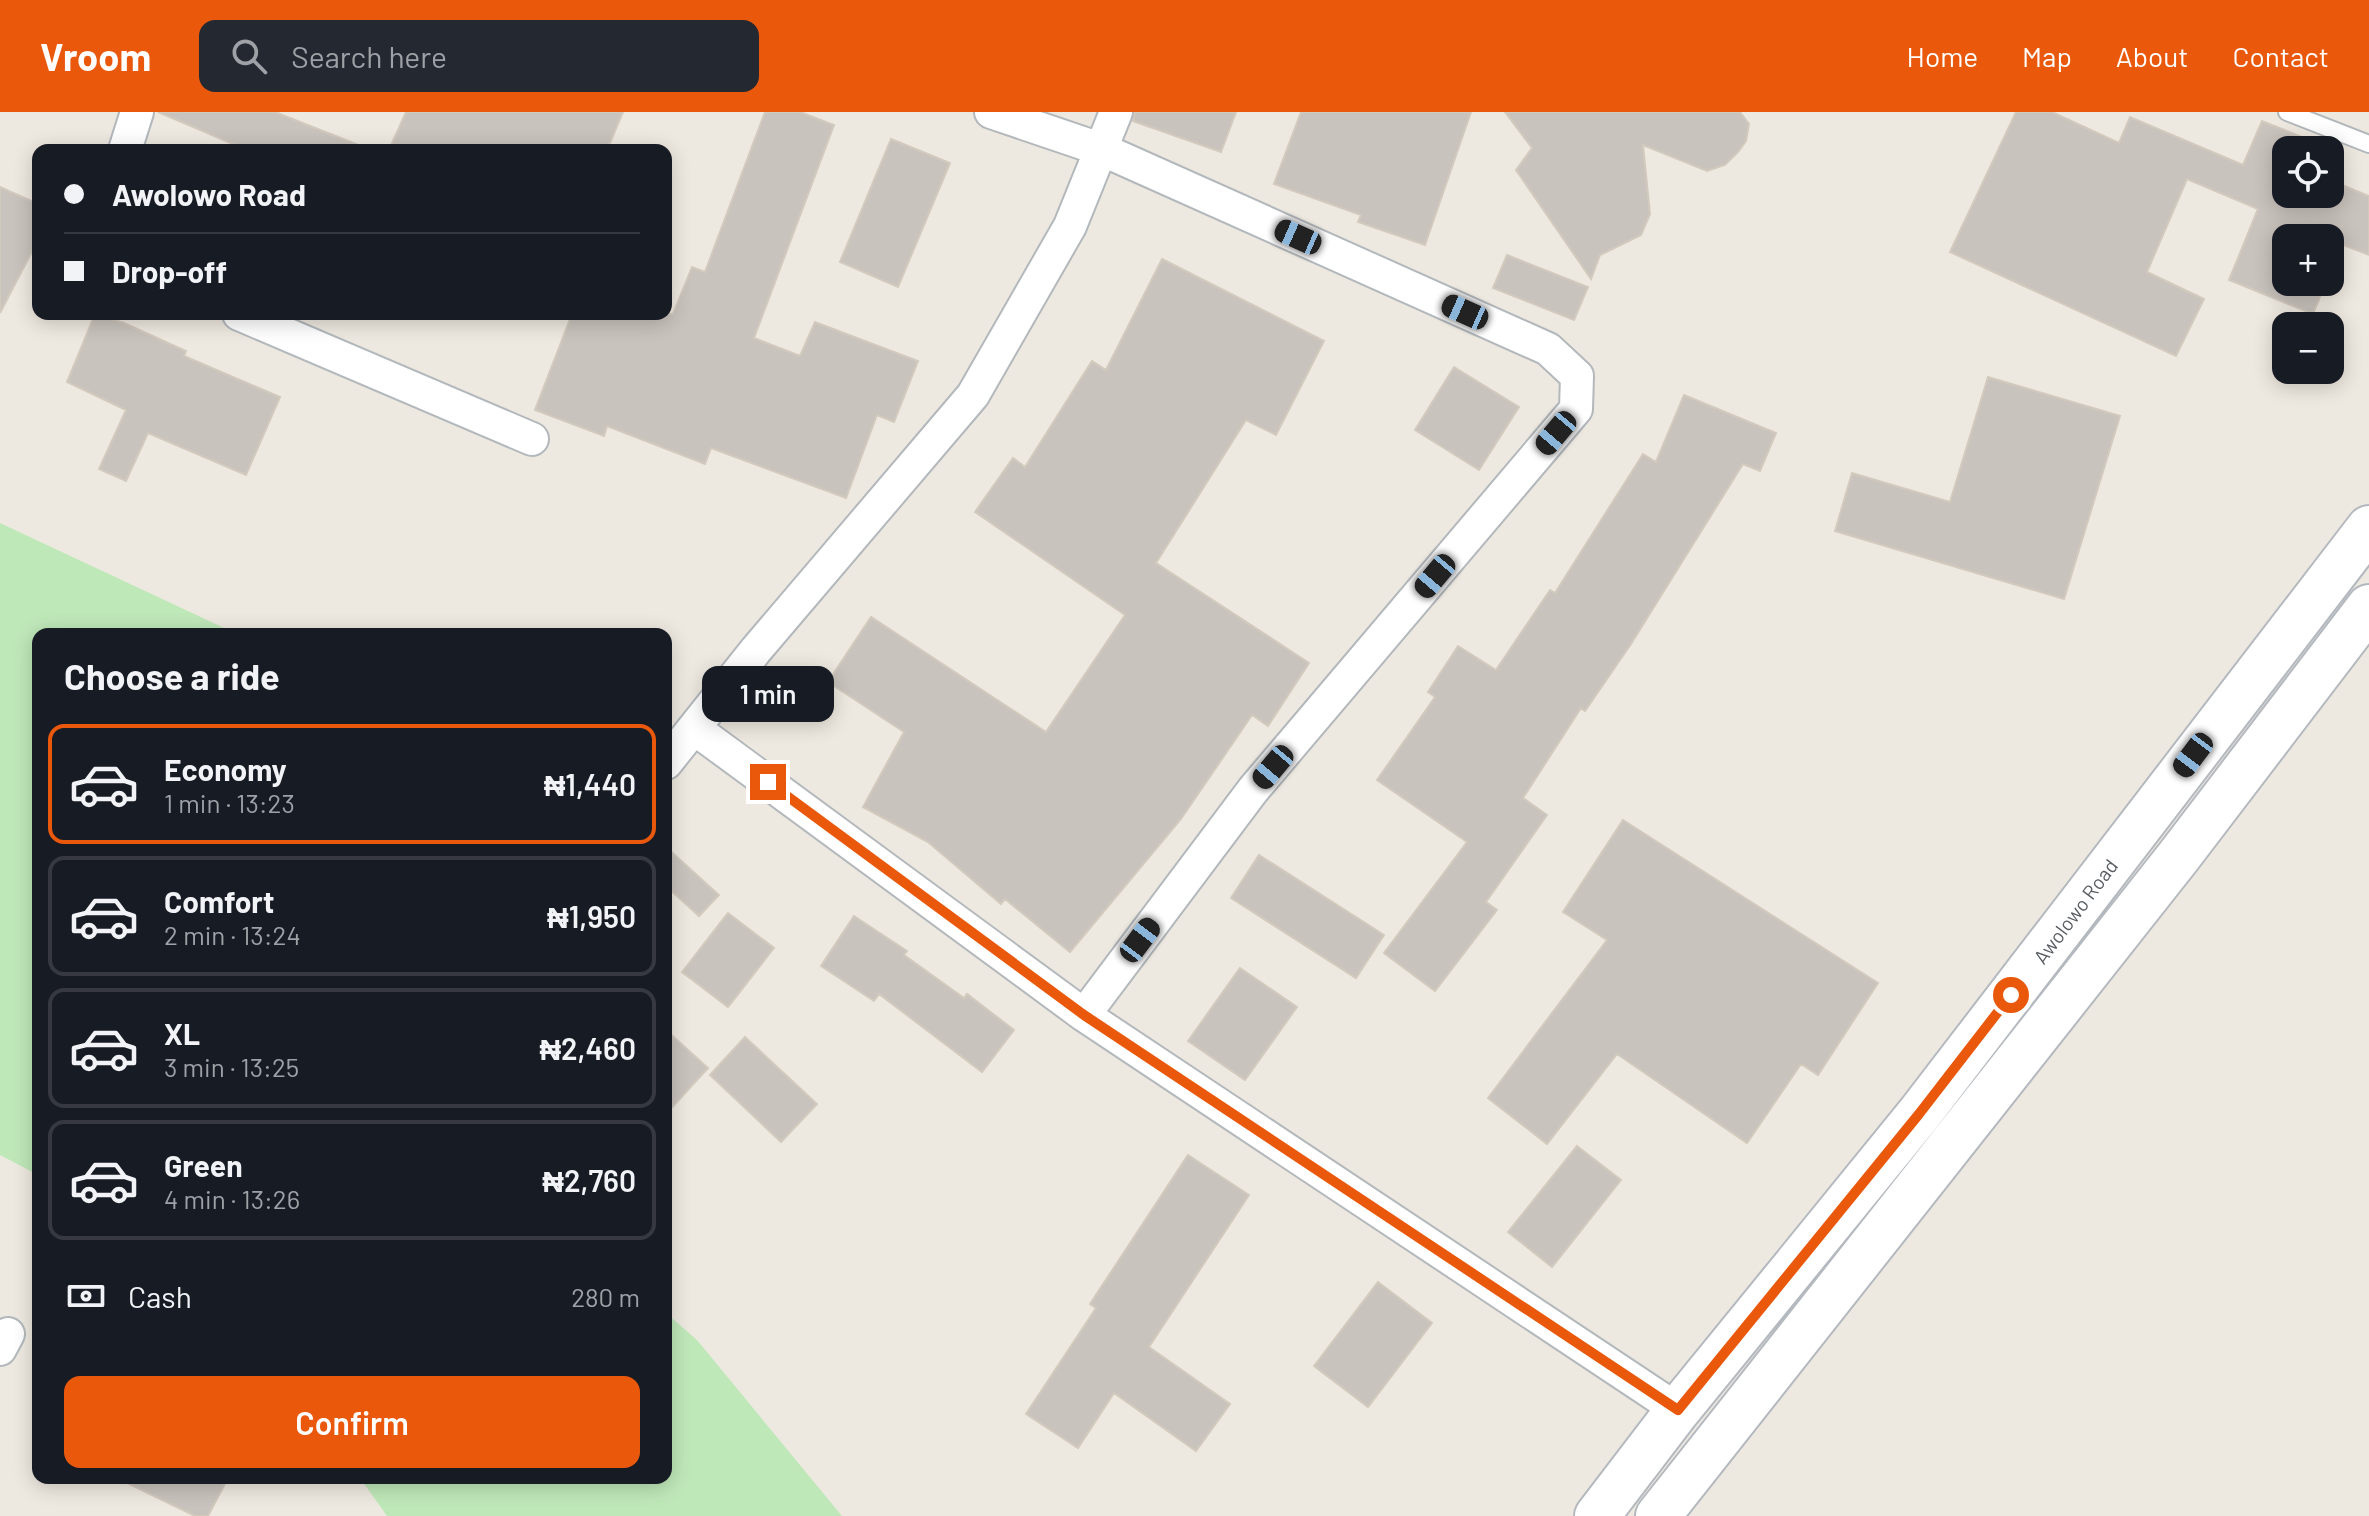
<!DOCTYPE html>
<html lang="en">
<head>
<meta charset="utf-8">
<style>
  body { margin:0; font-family:Barlow,sans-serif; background:#242831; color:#f1f3f6; height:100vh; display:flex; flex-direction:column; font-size:30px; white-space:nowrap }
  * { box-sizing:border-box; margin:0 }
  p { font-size:26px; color:#9ea1a6 }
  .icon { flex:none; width:44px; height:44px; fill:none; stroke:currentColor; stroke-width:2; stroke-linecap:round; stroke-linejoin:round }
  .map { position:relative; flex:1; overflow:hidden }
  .drawer { position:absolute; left:32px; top:516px; width:640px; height:856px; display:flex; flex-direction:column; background:#171b24; border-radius:16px; box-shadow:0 4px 20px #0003 }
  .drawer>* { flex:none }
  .top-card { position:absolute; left:32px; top:32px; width:640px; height:176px; border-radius:16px; box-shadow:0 4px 20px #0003; display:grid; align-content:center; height:176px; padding:0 32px; background:#171b24 }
  .buttons { position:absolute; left:2272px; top:24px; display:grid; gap:16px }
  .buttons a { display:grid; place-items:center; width:72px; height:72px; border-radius:16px; background:#171b24; box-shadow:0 4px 20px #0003; font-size:40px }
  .end { position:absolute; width:36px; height:36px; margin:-18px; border:10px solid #ea580c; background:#fff; box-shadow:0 0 0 4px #fff }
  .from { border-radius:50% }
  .bubble { position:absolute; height:56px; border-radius:16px; background:#171b24; box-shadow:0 4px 20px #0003; font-size:26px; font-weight:600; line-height:56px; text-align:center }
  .car { position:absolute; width:24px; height:48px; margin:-24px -12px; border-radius:10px; box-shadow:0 0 6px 2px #0007; background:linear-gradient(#222 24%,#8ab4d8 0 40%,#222 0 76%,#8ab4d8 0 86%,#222 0) }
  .top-card b { display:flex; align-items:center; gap:28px; height:76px; font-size:30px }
  .top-card b+b { border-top:2px solid #363941 }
  .top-card i { width:20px; height:20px; background:#f1f3f6 }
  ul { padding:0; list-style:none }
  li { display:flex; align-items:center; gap:24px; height:120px; margin:0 16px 12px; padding:0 16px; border:4px solid #363941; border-radius:16px }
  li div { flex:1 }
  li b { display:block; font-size:30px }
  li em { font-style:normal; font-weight:600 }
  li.on { border-color:#ea580c }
  li>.icon { width:72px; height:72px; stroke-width:1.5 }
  h2 { padding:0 32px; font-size:36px; line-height:96px }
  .pay { display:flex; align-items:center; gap:20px; height:88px; padding:0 32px; font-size:30px }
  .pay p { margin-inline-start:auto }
  .action { display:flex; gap:16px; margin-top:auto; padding:16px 32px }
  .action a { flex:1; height:92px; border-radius:16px; background:#ea580c; color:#fff; font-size:32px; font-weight:600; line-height:92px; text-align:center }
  header { display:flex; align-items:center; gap:48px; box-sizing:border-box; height:112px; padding:0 40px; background:#ea580c; color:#fff }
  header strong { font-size:38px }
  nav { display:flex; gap:44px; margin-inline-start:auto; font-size:28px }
  .search { width:560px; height:72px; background:#242831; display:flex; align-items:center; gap:20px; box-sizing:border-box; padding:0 28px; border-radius:16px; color:#9ea1a6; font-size:30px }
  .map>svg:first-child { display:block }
  .green { fill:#bfe8b9 }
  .building { fill:#c9c3bd; stroke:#d3cabe; stroke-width:2 }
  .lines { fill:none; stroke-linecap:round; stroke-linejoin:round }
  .service-casing { stroke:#b3b8bc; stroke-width:20 }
  .minor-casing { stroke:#b3b8bc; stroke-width:36 }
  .secondary-casing { stroke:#b4b9bf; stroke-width:48 }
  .service { stroke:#fff; stroke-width:16 }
  .minor { stroke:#fff; stroke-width:32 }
  .secondary { stroke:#fff; stroke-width:44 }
  .route { stroke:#ea580c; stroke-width:10 }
  .labels { text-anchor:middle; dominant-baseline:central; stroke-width:8; stroke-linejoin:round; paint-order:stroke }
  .street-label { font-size:20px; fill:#595e63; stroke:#fff }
</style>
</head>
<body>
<header>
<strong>Vroom</strong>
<div class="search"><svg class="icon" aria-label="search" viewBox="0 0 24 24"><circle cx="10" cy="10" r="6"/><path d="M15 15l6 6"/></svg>Search here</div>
<nav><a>Home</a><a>Map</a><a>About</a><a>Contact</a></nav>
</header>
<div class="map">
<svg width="2369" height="1404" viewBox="0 0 2369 1404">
  <rect width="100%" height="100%" fill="#eee9e0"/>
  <path class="green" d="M0,411L237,522H38V1063L0,1043Z
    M666,1201L697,1228L842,1404H387L360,1366H666Z"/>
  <path class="building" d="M158,0H275L366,36L247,38Z
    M406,0H623L607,38H389Z
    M765,0H800L834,13L754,226L800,244L815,210L918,249L894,310L877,303L846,386L711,336L705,352L607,314L604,324L535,298L572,202H673L692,155L705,160Z
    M1135,0H1236L1221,40L1133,9Z
    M1301,0H1471L1425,133L1358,110L1361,103L1274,72Z
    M1505,0H1740L1749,12L1746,29L1738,40L1725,53L1707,59L1643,33L1650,102L1641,123L1600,143L1591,167L1516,58L1532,36Z
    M2016,0H2052L2119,31L2130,5L2243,53L2262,9L2307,27L2302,38H2286V82H2330V68L2369,84V143L2341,132L2330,160V126H2286V170H2326L2313,202L2229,168L2258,97L2187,67L2147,160L2204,187L2176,244L1950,140Z
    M891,27L950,51L898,175L840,150Z
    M0,75L38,92V128L0,201Z
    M1507,143L1588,175L1574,208L1493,176Z
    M1162,147L1324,229L1276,323L1246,308L1156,451L1309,551L1268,614L1252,603L1181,707L1070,840L1005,787L1001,792L928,730L863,695L904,620L828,570L871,505L1046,620L1125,503L975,400L1013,346L1025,355L1092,249L1106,258Z
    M95,202L124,211L186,239L184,244L280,285L246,363L148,321L126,369L99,357L126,298L67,270Z
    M1454,255L1519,295L1479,358L1415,318Z
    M1988,265L2120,304L2064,487L1835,419L1852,361L1950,390Z
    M1684,283L1776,321L1760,359L1743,352L1631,532L1585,599L1581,596L1523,686L1547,703L1486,790L1497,798L1435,879L1384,841L1467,730L1377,668L1435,585L1428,580L1458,534L1496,558L1550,478L1555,481L1643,342L1656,350Z
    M1623,708L1878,871L1818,963L1801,952L1747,1031L1617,942L1547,1032L1488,986L1607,828L1563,800Z
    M666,735L719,783L699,804L666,774Z
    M1259,743L1384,823L1356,866L1231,786Z
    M728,801L774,836L728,895L682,860Z
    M854,804L907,839L904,843L964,886L967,882L1014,918L982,960L879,882L874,889L821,854Z
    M1240,856L1297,895L1245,968L1188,929Z
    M666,918L708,956L666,1002Z
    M745,925L817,992L781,1030L710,963Z
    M1577,1034L1621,1068L1552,1155L1508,1120Z
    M1188,1043L1249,1083L1149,1235L1230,1292L1196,1339L1114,1281L1078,1336L1026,1302L1096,1196L1090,1192Z
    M1378,1170L1432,1211L1368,1295L1314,1254Z
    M117,1366H228L208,1404H195Z"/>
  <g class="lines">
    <g class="service-casing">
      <path id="service" d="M2287,0L2369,32"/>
    </g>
    <g class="minor-casing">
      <path id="minor" d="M991,0L1103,38L1548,237L1577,264L1576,297L1253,678L1084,903
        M125,38L137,0
        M239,202L532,327
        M695,617L1084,903L1678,1298
        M666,651L756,538L973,283L1070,114L1116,0
        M0,1237L8,1222"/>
    </g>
    <g class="secondary-casing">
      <path id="secondary" d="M1597,1404L1678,1298L1919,1002L2369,416
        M1658,1404L2179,744L2369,495"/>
    </g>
    <use href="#service" class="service"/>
    <use href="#minor" class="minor"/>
    <use href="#secondary" class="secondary"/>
  </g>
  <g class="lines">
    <path class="route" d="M768,670L1084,903L1678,1298L1919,1002L2011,883"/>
  </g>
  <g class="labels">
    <g class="street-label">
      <text transform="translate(2075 799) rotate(-53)">Awolowo Road</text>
    </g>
  </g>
</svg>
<div class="buttons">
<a><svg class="icon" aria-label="locate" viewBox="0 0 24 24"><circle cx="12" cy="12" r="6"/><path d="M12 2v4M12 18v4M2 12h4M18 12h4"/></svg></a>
<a>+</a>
<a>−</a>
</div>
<i class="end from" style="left:2011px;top:883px"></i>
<i class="end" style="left:768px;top:670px"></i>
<div class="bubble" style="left:702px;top:554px;width:132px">1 min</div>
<i class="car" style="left:1298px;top:125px;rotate:294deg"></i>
<i class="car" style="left:1465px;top:200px;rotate:294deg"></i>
<i class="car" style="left:1556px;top:321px;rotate:220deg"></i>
<i class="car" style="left:1435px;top:464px;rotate:220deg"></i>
<i class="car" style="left:2193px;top:643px;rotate:217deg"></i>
<i class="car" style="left:1273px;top:655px;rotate:220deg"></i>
<i class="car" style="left:1140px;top:828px;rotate:37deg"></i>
<div class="top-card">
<b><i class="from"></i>Awolowo Road</b>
<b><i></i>Drop-off</b>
</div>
<section class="drawer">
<h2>Choose a ride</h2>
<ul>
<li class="on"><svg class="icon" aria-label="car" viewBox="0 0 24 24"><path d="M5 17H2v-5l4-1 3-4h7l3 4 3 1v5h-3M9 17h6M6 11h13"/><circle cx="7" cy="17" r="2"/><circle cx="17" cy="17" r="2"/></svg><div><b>Economy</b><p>1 min · 13:23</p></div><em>₦1,440</em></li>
<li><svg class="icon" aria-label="car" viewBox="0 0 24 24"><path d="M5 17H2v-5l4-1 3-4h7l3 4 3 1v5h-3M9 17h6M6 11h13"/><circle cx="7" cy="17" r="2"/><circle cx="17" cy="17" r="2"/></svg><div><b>Comfort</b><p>2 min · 13:24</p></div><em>₦1,950</em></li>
<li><svg class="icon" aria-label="car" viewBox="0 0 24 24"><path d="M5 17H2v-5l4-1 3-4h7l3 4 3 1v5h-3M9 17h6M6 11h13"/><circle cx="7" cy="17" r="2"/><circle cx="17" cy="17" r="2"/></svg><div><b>XL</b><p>3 min · 13:25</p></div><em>₦2,460</em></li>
<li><svg class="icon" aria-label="car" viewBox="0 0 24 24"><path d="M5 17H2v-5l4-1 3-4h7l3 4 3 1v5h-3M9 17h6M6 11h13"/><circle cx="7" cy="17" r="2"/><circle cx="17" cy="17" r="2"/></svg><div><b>Green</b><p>4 min · 13:26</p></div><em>₦2,760</em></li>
</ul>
<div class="pay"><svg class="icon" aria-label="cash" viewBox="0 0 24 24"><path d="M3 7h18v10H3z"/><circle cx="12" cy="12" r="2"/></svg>Cash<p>280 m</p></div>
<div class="action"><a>Confirm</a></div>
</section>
</div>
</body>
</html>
